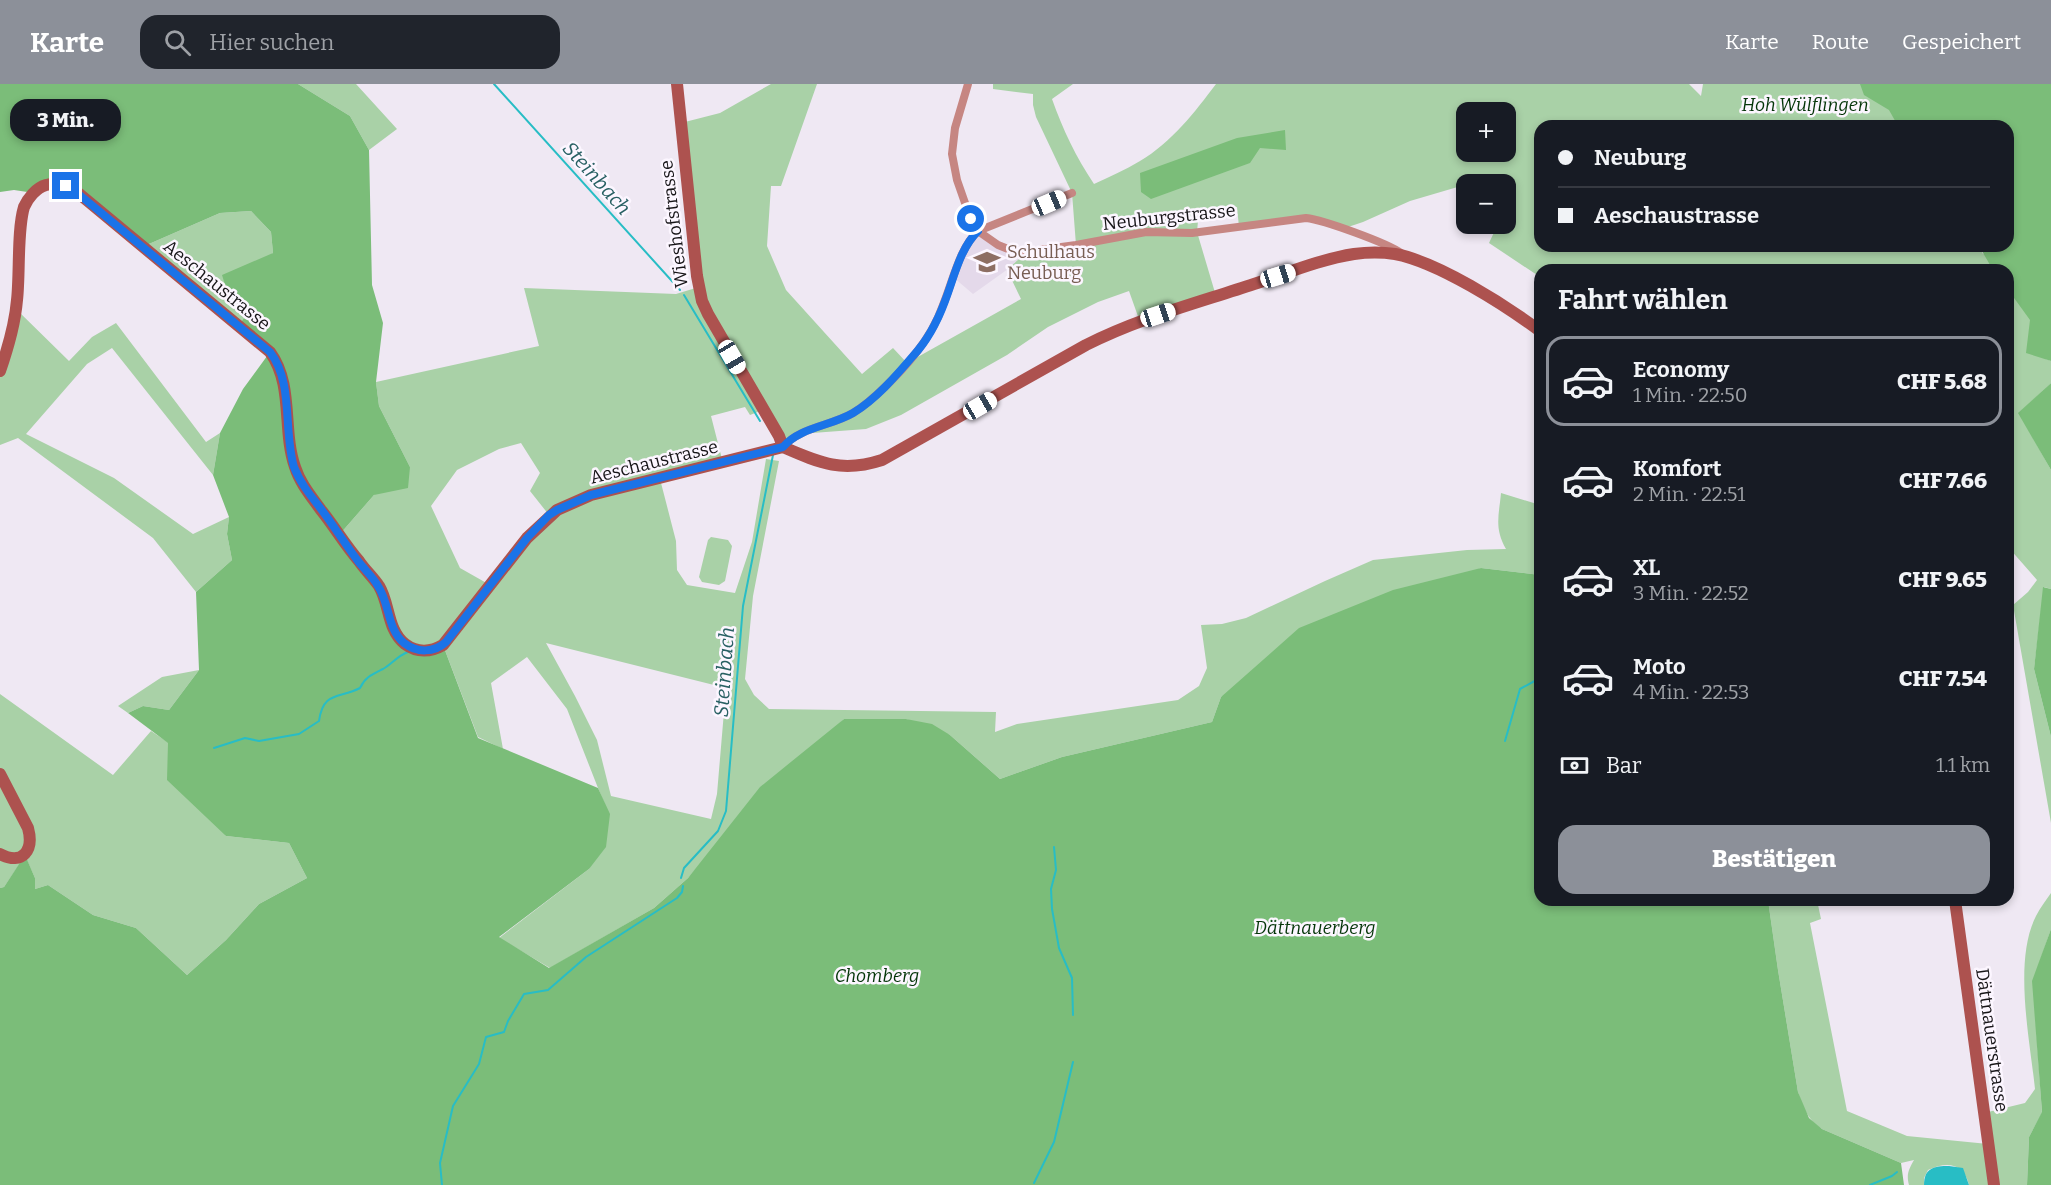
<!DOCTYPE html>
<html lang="de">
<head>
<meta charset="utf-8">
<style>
  body { margin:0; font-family:Bitter,serif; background:#20242c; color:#f1f3f6; height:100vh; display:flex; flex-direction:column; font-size:22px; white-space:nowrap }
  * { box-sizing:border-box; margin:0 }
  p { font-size:20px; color:#9ea1a6 }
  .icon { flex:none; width:33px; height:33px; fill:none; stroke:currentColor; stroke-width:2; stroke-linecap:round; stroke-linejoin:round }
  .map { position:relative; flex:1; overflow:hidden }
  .drawer { position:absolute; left:1534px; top:180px; width:480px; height:642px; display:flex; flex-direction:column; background:#171b24; border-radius:18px; box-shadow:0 3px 9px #0003 }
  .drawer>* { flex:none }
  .banner { position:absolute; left:1534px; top:36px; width:480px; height:132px; border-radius:18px; box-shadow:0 3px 9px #0003; display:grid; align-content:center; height:132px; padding:0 24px; background:#171b24 }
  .buttons { position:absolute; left:1456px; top:18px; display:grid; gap:12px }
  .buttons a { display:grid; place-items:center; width:60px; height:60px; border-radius:12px; background:#171b24; box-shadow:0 3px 9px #0003; font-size:30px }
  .end { position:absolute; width:27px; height:27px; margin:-14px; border:8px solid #1a73e8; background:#fff; box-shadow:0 0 0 3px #fff }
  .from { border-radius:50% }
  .bubble { position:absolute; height:42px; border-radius:18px; background:#171b24; box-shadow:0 3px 9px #0003; font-size:20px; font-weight:800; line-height:42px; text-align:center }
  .car { position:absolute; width:18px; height:36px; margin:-18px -9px; border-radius:8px; box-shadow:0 0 4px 2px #0007; background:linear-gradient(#fff 24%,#345 0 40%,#fff 0 76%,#345 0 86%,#fff 0) }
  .banner b { display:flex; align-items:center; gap:21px; height:57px; font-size:22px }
  .banner b+b { border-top:2px solid #363941 }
  .banner i { width:15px; height:15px; background:#f1f3f6 }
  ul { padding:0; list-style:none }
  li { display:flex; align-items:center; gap:18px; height:90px; margin:0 12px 9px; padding:0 12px; border:3px solid transparent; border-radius:18px }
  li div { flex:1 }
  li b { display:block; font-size:22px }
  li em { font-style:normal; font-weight:800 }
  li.active { border-color:#8c9099 }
  li>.icon { width:54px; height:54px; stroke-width:1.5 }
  h2 { padding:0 24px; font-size:27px; line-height:72px }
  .pay { display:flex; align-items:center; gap:15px; height:66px; padding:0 24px; font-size:22px }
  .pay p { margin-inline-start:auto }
  .action { display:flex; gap:12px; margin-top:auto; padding:12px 24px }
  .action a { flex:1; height:69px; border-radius:18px; background:#8c9099; color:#fff; font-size:24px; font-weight:800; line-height:69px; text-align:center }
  header { display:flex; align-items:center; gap:36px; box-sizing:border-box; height:84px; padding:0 30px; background:#8c9099; color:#fff }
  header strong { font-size:28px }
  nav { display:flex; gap:33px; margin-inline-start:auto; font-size:21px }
  .search { width:420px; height:54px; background:#20242c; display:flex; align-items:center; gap:15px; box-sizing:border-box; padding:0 21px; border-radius:18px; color:#9ea1a6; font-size:22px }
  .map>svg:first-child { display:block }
  .built { fill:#e4d9ea }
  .green { fill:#a9d1a7; fill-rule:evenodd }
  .forest { fill:#7bbd79 }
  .water { fill:#28bdc5 }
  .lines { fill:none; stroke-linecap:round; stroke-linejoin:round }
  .stream { stroke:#28bdc5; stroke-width:2 }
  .street { stroke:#c68682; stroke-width:8 }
  .secondary { stroke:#ad524f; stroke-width:12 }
  .route { stroke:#1a73e8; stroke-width:8 }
  .labels { text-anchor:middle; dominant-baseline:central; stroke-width:5; stroke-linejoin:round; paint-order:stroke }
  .park-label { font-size:18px; font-style:italic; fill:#043508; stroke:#fcf6ff }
  .street-label { font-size:18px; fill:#171518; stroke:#fcf6ff }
  .education-label { font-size:18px; fill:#785e54; stroke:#fcf6ff; text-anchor:start }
  .water-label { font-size:20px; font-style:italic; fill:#286063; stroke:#fcf6ff }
</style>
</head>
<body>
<header>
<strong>Karte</strong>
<div class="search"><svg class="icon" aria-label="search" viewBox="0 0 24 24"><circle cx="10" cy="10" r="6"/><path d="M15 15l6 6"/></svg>Hier suchen</div>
<nav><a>Karte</a><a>Route</a><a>Gespeichert</a></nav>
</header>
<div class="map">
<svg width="2051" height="1101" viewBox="0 0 2051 1101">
  <rect width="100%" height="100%" fill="#efe8f3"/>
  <path class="built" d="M978,147L1020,167V174L1014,179L1015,180L973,210L953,193Z"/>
  <path class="green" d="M298,0H356L397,45L369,66L350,32Z
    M771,0H817L781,102H771L767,162L786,206L862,290L893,264L907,279L1021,215L1007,186L1020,174V167L1076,161L1072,109L1036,33L1033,21V10L993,5V0H1073L1052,15C1063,46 1076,73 1094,100C1109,93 1125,86 1140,77C1171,59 1195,28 1216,0H1689L1701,12L1703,0H1882L1914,42H1540V162H1979L1983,170L2008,162L2051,271L2046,275L2051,277V299L2019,329L2051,386V505L2044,503L2034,585L2051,653V739L2013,521L2028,508L2037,496L2009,464L2008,186H1540V193L1489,159L1498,140H1506V122L1515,101L1500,97H1478L1410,117L1363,138L1342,145L1316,136L1239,143L1237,123L1199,126L1197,148L1216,212L1140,238L1129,207L1098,218L1048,243L1007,271L901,331L866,345L799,350L783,363L763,326L750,331L745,323L711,332L723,379L660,395L676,457L677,486L687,501L735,509L752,458L766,375L779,377L753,512L745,595L754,611L769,625L996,628L995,648L1017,640L1178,616L1199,602L1207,584L1201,541L1222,540L1246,534L1325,497L1373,476L1467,466L1506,465C1494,444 1499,431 1501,409L1540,421V491L1481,484L1221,613L1212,638L1062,673L1000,695L950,651L906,635H844L701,779L688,794L654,824L550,884L499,854L589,785L609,730L598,704L567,625L527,573L491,599L503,665L478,653L443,561L410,563L340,450L374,411L410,383L379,322L376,298L539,262L524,204L676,210L699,203L681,39L720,29ZM1467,28H1506V68H1467ZM521,359L540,389L530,407L549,431L490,501L460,484L431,422L457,386L499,365ZM546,559L726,604L717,710L711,735L611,712L597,656L575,612Z
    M251,127L271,148L273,169L227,207L250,226L238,242L142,163L220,129Z
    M16,225L69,277L92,253L116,239L206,358L220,349L213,391L112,264L87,280L26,350L114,394L193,450L229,433L227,450L232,476L196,508L153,454L18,354L0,361V287Z
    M711,453L728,456L732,462L725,497L719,501L702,498L699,493L708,456Z
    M199,586L169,626L143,622L128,629L118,622L162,593Z
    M0,610L113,691L151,647L169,659L226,752L289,759L307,794L259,820L226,856L187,891L136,844L93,831L48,801L35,805V794L25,772L4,803L0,804Z
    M2051,809V845L2033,897L2042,1029L2029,1053L2027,1101H1969C1964,1079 1947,1077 1928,1086L1924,1094V1101H1909C1906,1090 1909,1085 1914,1076L1901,1079L1822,1045C1808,1036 1803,1024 1798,1008L1778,886L1768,816H1817L1821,835L1810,839L1847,1027L1907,1052L1988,1060L1984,1029L2025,1019L2035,1005C2030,956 2013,877 2036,832C2040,824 2046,816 2051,809Z"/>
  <path class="forest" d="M0,0H298L350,32L369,66L372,201L383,239L376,298L379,322L410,383L408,404L374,411L340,450L386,519L410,563L443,561L478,654L598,704L610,730L606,763L589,785L499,853L549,884L654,824L688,794L760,703L844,635H906L932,640L950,651L1000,695L1062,673L1212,638L1221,613L1299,544L1393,506L1481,484L1540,491V816H1768L1778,886L1798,1008L1809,1034L1822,1045L1901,1079L1904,1101H0V804L4,803L25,771L35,794V805L48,801L93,831L136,844L187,891L226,856L259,820L307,794L289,759L226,752L167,696L168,659L128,629L143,622L169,626L199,586L196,508L232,476L227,450L229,433L213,391L220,349L243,305L270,268L238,242L250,226L227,207L222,191L273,169L271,148L251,127L220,129L142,163L66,102L34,109L14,106L0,108Z
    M1860,0H2051V277L2026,269L2030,236L2009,207L2008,186H1993L1979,162H2008V42H1898L1889,26L1864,11Z
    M1285,46L1286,66L1260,64L1250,79L1151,115L1141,108L1140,89L1237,54Z
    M2051,299V386L2018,329Z
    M2043,503L2051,505V653L2034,585Z
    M2051,845V1101H2027L2029,1053L2042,1028L2032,897Z"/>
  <path class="water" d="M1949,1082L1963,1084L1969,1101H1924C1924,1084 1934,1082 1949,1082Z"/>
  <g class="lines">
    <path class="stream" d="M494,0L680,206
      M684,211L760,337
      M1505,657L1520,605L1540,594
      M214,664L245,654L259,657L299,650L319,637C323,607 339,615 360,604C365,593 373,590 383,585C392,580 397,572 408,568
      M1054,763L1056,786L1051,805L1052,825L1059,864L1072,894L1073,931
      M681,794L684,784L718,747L726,727L743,522L773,371
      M1034,1099L1054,1058L1073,978
      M442,1101L440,1079L453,1022L479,980L486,953L504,948L508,937L524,910L548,906L586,873L677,814L682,808L683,802
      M1870,1101L1892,1092L1897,1088"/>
    <path class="street" d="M968,0L955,44L952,70L957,96L972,139L978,147L998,161L1008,165L1025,168L1076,161L1146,148L1192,149L1306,134C1324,136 1387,159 1401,169
      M783,363C800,343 831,342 853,329C873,317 901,288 916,269C927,255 937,238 943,221C953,197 959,165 978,147L1072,109"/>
    <path class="secondary" d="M677,0L697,192L702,217L708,230L779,352L783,363
      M0,287C8,264 15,240 17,216C20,190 17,146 24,123C28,114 36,104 46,101C58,98 67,102 77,108L270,268C294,301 282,346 295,383C300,399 311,412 321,426C334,442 345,461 359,477C365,486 373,493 379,502C390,520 387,546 405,560C417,569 431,568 443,561L527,454L557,426L591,411L783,363
      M783,363C820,379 842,389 882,376L1086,261C1139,234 1197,219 1254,200C1285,190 1321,175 1354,170C1368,168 1382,168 1395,170C1438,178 1505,221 1540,247
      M0,690L28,744C34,766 23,782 0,770
      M1955,816L1994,1101"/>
  </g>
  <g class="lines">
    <path class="route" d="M66,102L76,108L270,268C294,299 283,346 294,383C300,399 311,412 321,425C334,442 345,460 358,477C365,486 373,493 378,502C390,520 387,545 404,559C417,569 434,569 446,558L527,454L549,431L557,426L591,411L783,363C800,343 831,342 853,329C875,316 896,292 913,272C927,257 938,236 945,217C954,194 960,164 978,147L971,135"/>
  </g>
  <defs>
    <g id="school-bare" transform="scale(2.07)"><path d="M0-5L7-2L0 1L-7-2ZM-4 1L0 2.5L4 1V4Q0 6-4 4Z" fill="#8d6e63" stroke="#fcf6ff" stroke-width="2.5" paint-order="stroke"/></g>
  </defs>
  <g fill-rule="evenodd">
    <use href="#school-bare" x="987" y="178"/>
  </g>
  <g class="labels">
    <g class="park-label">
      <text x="1805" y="21">Hoh Wülflingen</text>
      <text x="1315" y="844">Dättnauerberg</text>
      <text x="877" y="892">Chomberg</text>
    </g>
    <g class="street-label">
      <text transform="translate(1169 133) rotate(-6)">Neuburgstrasse</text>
      <text transform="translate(674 140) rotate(-97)">Wieshofstrasse</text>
      <text transform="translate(217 201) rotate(39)">Aeschaustrasse</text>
      <text transform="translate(654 378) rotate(-14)">Aeschaustrasse</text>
      <text transform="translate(1992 956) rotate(82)">Dättnauerstrasse</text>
    </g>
    <g class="education-label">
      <text x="1007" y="168">Schulhaus<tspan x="1007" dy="21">Neuburg</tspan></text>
    </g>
    <g class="water-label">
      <text transform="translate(597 94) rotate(48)">Steinbach</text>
      <text transform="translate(724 588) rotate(-86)">Steinbach</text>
    </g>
  </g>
</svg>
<div class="buttons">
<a>+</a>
<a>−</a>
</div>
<i class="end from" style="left:971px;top:135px"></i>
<i class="end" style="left:66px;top:102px"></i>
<div class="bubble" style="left:10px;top:15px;width:111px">3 Min.</div>
<i class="car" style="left:1049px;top:119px;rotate:67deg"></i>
<i class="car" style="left:1278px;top:192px;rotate:73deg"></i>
<i class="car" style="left:1158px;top:231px;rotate:72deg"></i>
<i class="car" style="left:732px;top:273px;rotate:150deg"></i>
<i class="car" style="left:980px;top:322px;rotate:60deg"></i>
<div class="banner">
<b><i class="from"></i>Neuburg</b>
<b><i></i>Aeschaustrasse</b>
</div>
<section class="drawer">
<h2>Fahrt wählen</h2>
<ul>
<li class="active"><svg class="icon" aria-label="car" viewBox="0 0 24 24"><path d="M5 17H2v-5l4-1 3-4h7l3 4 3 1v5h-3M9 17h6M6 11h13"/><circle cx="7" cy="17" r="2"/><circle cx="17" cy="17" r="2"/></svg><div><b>Economy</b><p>1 Min. · 22:50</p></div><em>CHF 5.68</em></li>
<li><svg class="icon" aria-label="car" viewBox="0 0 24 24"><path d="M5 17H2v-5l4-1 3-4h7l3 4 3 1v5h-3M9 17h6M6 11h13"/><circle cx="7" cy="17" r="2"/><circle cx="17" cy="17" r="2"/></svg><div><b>Komfort</b><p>2 Min. · 22:51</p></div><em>CHF 7.66</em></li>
<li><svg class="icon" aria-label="car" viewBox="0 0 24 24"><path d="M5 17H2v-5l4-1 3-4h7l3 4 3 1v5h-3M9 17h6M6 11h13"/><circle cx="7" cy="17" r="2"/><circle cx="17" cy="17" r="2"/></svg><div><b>XL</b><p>3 Min. · 22:52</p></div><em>CHF 9.65</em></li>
<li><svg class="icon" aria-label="car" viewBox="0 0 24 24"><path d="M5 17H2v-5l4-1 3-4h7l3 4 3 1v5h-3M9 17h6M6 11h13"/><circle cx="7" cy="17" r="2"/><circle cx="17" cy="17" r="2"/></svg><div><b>Moto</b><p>4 Min. · 22:53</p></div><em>CHF 7.54</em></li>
</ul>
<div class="pay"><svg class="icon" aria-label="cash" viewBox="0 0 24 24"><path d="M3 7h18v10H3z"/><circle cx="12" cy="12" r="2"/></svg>Bar<p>1.1 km</p></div>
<div class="action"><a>Bestätigen</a></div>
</section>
</div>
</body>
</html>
